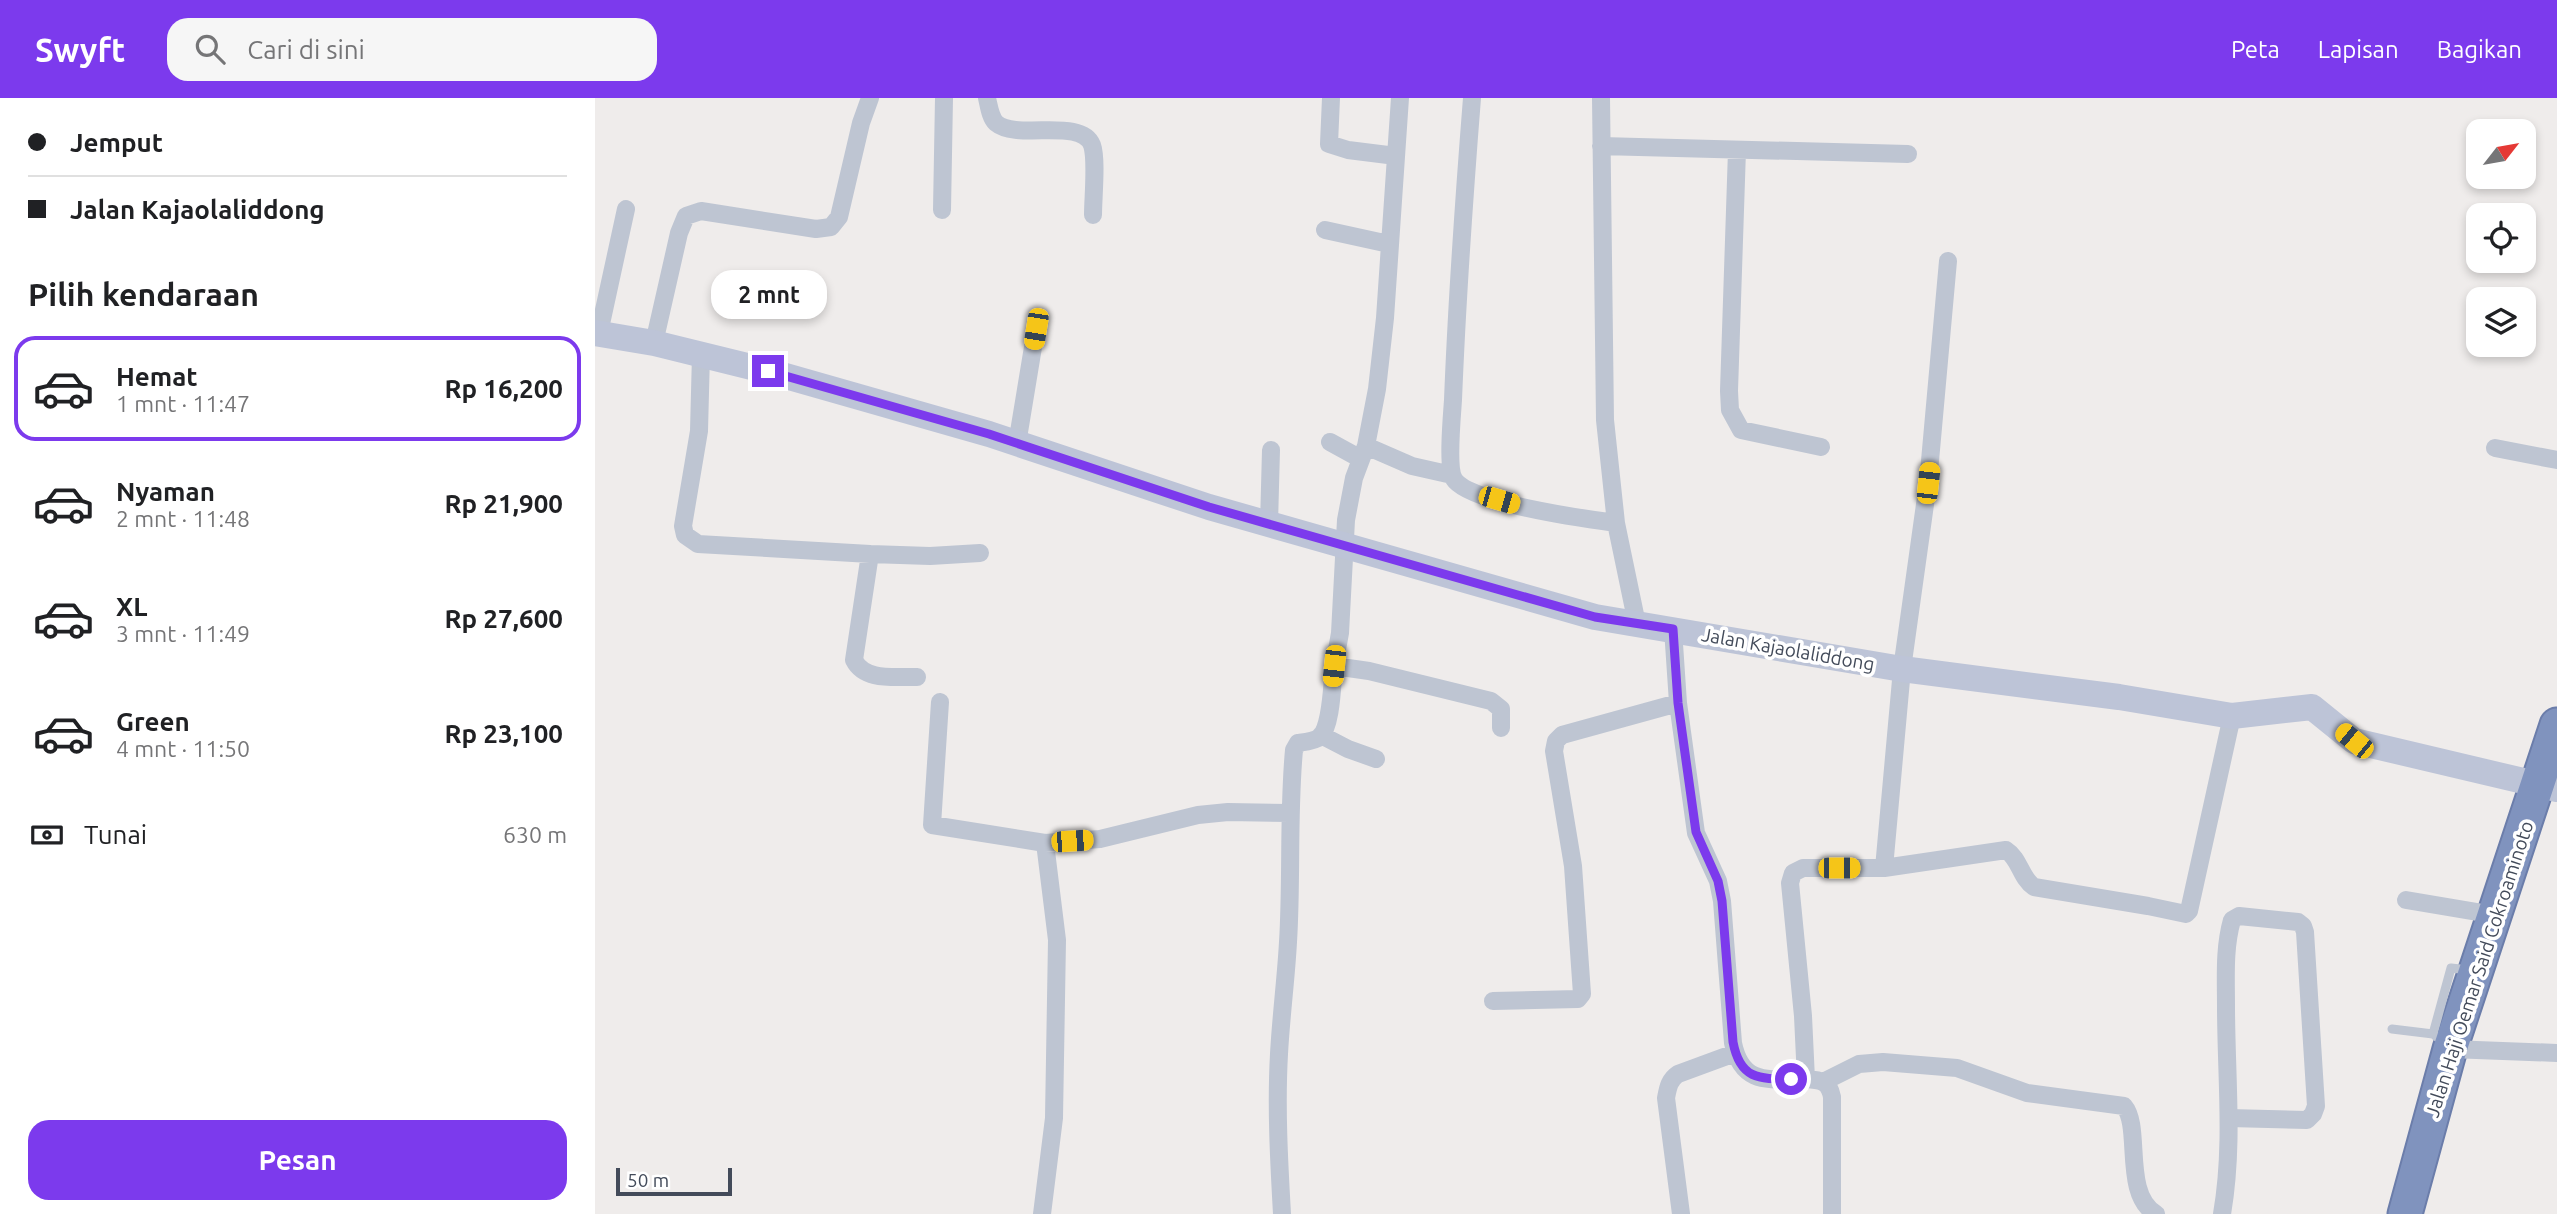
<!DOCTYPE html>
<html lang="id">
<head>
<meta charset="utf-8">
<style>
  body { margin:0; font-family:Ubuntu,sans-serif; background:#f6f6f6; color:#202124; height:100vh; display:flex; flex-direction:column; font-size:26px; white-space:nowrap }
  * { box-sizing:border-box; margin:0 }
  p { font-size:23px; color:#757577 }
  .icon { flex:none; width:38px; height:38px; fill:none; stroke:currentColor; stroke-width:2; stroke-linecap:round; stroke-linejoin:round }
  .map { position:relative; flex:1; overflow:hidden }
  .side { display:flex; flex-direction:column; background:#fff; width:595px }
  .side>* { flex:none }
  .banner { display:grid; align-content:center; height:154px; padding:0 28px; background:#fff }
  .needle { width:46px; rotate:59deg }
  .fabs { position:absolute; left:1871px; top:21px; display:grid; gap:14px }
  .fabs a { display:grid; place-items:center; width:70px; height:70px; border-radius:14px; background:#fff; box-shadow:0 4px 10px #0003; font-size:35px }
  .scale { position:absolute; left:21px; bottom:18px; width:116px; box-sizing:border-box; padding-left:7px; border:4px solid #434b5a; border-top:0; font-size:19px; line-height:24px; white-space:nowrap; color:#434b5a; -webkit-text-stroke:5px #fff; paint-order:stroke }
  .end { position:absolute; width:32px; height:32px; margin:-16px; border:9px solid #7c3aed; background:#fff; box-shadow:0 0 0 4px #fff }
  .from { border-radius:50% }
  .bubble { position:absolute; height:49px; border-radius:21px; background:#fff; box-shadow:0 4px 10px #0003; font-size:23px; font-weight:600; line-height:49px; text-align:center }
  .car { position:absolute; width:21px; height:42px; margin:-21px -10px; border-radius:9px; box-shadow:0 0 5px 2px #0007; background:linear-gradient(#f5c518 24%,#345 0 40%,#f5c518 0 76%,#345 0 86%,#f5c518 0) }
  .banner b { display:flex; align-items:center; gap:24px; height:66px; font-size:26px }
  .banner b+b { border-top:2px solid #e0e0e0 }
  .banner i { width:18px; height:18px; background:#202124 }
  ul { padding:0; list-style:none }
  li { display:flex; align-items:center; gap:21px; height:105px; margin:0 14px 10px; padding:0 14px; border:4px solid transparent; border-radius:21px }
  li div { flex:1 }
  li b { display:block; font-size:26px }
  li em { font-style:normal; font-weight:600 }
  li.active { border-color:#7c3aed }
  li>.icon { width:63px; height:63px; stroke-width:1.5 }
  h2 { padding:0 28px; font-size:32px; line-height:84px }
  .pay { display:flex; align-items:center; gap:18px; height:77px; padding:0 28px; font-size:26px }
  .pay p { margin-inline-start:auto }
  .primary-button { display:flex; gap:14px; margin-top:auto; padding:14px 28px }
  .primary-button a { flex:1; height:80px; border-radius:21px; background:#7c3aed; color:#fff; font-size:28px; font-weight:600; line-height:80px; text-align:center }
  header { display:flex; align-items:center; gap:42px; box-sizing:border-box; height:98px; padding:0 35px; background:#7c3aed; color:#fff }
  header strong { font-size:33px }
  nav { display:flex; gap:38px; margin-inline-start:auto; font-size:24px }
  .search { width:490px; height:63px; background:#f6f6f6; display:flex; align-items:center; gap:18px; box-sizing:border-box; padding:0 24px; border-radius:21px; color:#757577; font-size:26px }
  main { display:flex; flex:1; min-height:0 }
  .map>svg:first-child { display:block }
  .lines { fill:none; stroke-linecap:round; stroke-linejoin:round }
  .highway-casing { stroke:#6b7daa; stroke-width:37 }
  .lane { stroke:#bec5d2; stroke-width:9 }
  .street { stroke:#bec5d2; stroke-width:18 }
  .secondary { stroke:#bdc4d7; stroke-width:26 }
  .highway { stroke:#8093be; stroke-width:33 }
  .route { stroke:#7c3aed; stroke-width:9 }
  .labels { text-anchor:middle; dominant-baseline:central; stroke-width:7; stroke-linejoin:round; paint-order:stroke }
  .street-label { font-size:19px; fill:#434b5a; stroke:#fff }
</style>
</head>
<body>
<header>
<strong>Swyft</strong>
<div class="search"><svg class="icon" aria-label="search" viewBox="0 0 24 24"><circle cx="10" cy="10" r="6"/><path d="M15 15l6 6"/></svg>Cari di sini</div>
<nav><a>Peta</a><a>Lapisan</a><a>Bagikan</a></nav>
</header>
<main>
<section class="side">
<div class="banner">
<b><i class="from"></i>Jemput</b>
<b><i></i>Jalan Kajaolaliddong</b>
</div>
<h2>Pilih kendaraan</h2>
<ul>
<li class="active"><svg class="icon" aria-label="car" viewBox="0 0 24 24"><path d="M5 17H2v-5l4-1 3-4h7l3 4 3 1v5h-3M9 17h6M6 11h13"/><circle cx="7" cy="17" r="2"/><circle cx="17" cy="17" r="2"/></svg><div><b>Hemat</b><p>1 mnt · 11:47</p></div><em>Rp 16,200</em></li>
<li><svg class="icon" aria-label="car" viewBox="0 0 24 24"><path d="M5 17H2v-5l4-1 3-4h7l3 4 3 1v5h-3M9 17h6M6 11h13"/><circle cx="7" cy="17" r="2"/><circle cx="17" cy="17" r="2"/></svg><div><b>Nyaman</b><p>2 mnt · 11:48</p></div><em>Rp 21,900</em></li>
<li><svg class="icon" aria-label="car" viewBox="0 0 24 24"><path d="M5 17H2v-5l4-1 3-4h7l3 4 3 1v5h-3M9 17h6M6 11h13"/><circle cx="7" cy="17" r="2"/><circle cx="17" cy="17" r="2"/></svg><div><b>XL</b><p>3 mnt · 11:49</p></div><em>Rp 27,600</em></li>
<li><svg class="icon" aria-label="car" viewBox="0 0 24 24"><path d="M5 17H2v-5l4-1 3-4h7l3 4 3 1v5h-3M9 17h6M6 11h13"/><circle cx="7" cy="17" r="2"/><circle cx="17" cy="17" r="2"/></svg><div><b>Green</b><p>4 mnt · 11:50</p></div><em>Rp 23,100</em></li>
</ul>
<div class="pay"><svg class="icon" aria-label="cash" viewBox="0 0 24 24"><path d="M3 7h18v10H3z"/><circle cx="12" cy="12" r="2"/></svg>Tunai<p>630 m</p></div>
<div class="primary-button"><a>Pesan</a></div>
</section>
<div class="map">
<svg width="1962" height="1116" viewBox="0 0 1962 1116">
  <rect width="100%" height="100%" fill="#efeceb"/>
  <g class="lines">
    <g class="highway-casing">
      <path id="highway" d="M1810,1116L1855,951L1962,627"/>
    </g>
    <path class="lane" d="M1797,931L1838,936L1843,940
      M1838,936L1856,870L1874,872"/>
    <path class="street" d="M392,0C394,8 395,19 401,25C422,43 486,19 497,47C502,61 498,100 498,117
      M736,0L734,46L753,52L801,58
      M805,0L790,220L782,291L771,348L759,380L751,422L745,535L739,568L774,573L896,603L906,611V630
      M877,0C869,101 862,201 858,302C857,317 852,370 859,381C873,405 991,421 1021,425
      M1006,0L1010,322L1021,425L1042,526
      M1006,48L1313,56
      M1142,52L1134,293L1135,312L1146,332L1226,349
      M347,112L349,0
      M730,132L794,146
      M4,235L31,111
      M59,245L84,135L91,118L106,113L221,131L236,129L244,119L266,25L275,0
      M106,256L104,333L88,428L90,437L103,446L275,456L259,562C270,584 301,578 322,579
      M735,344L766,361
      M422,346L441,231
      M771,348L817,368L857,377
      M1900,350L1962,362
      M674,426L676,352
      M275,456L335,458L385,455
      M1078,531L1083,605L1101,735L1123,783L1127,803L1138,945C1147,988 1174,981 1211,981
      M345,604L337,727L450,745L505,741L603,717L633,714L694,715
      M726,637L753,651L781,661
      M1289,770L1307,571L1333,385L1353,163
      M1811,802L1900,817
      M898,903L983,901L987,896L978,768L959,653L961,643L967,637L1083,605
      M1855,951L1962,955
      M1230,983L1264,966L1288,964L1362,970L1432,995L1529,1008C1547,1029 1527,1096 1561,1116
      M447,1116L459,1020L462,842L450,745
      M687,1116C684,1063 681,1009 684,956C686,918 691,881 693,844C697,780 693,716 699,652L703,645C710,644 720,643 725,639C737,627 737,584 739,568
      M1086,1116L1071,1000C1073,990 1074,982 1083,976L1140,955
      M1237,1116V999C1234,983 1226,982 1211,981L1208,918L1195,785L1198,775L1208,770H1289L1411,752C1425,761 1425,779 1439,789L1553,808L1591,816L1594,813L1637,618
      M1627,1116C1639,1047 1631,978 1631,908C1631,879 1629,850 1637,822L1644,818L1703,824L1708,828L1710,834L1721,1008L1718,1016L1712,1022L1634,1020"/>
    <path class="secondary" d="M0,235L59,245L173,273L394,336L614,409L1000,519L1307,571L1524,599L1637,618L1717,609L1759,643L1962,691"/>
    <use href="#highway" class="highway"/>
  </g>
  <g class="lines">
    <path class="route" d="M173,273L394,336L614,409L1000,519L1078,531L1083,605L1101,734L1123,783L1127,803L1138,944C1145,981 1163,981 1196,981"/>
  </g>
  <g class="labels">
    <g class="street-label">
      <text transform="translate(1193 551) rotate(10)">Jalan Kajaolaliddong</text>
      <text transform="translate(1884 871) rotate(-72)">Jalan Haji Oemar Said Cokroaminoto</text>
    </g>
  </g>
</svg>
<div class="fabs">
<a><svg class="needle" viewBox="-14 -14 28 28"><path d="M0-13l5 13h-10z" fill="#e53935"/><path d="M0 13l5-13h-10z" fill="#757577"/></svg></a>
<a><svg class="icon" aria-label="locate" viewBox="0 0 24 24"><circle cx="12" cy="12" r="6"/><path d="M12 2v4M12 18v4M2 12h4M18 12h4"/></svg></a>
<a><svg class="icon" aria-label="layers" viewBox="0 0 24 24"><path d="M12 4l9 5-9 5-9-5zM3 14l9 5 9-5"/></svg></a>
</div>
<div class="scale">50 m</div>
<i class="end from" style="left:1196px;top:981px"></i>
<i class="end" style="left:173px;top:273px"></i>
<div class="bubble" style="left:116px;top:172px;width:116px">2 mnt</div>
<i class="car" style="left:441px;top:231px;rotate:189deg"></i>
<i class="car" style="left:1333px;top:385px;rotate:6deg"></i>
<i class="car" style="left:904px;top:402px;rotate:106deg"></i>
<i class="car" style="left:739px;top:568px;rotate:186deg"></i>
<i class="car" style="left:1759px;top:643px;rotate:309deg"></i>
<i class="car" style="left:477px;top:743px;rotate:86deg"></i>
<i class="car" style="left:1244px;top:770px;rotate:90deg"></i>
</div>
</main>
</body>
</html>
